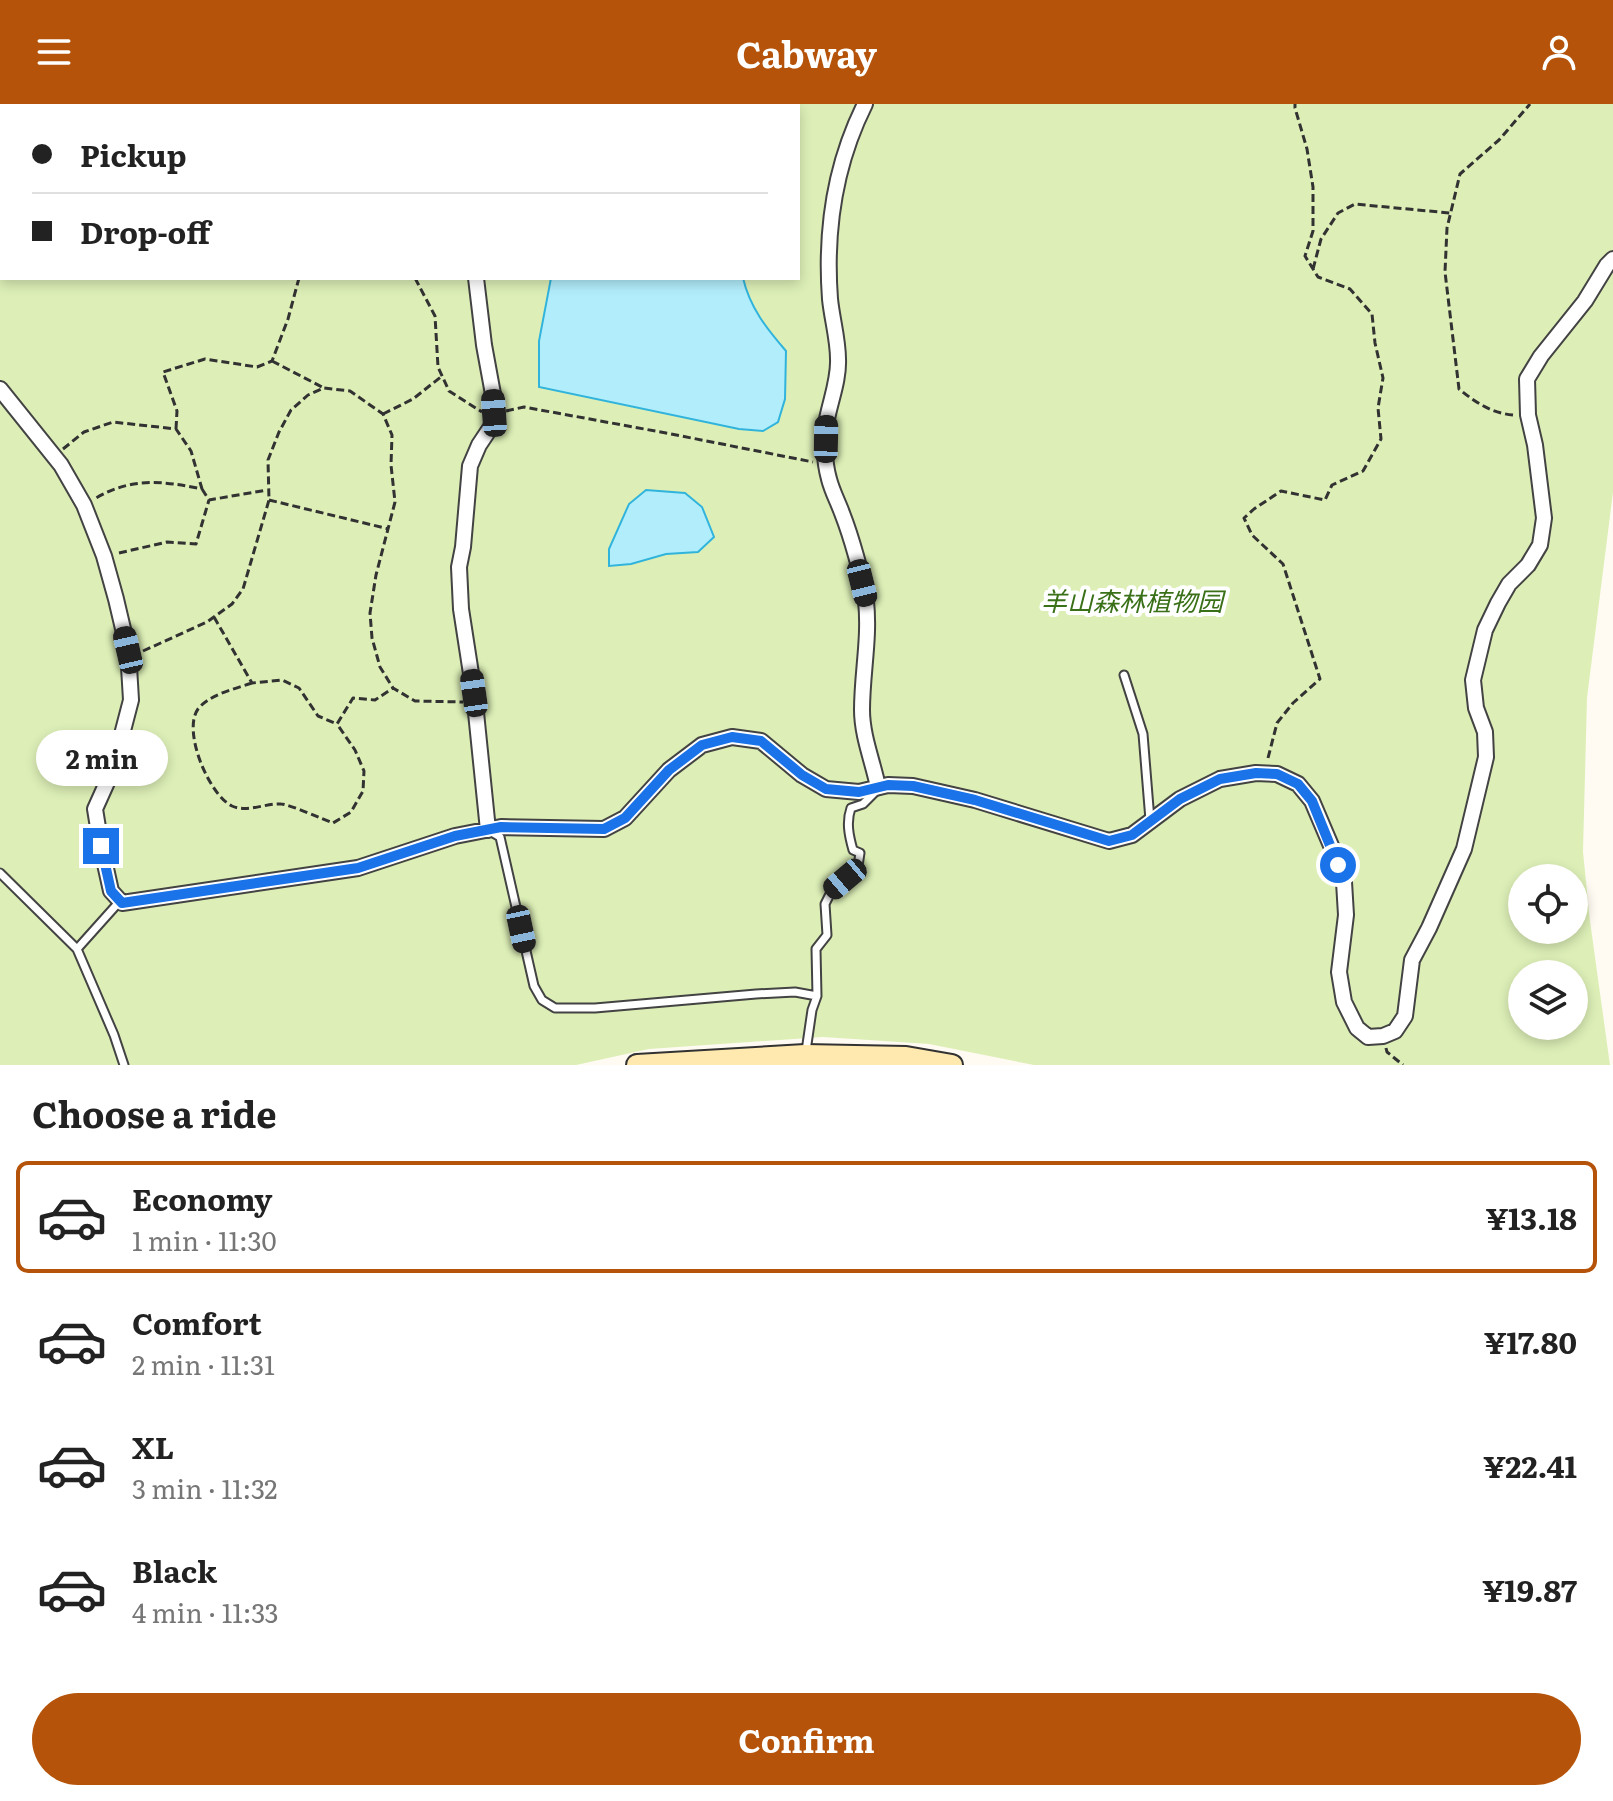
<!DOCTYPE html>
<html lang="en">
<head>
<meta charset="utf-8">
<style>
  body { margin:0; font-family:Literata,"Noto Sans SC",serif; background:#f6f6f6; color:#222; height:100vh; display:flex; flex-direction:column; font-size:30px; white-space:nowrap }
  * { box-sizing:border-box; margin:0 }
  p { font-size:26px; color:#767676 }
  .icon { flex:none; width:44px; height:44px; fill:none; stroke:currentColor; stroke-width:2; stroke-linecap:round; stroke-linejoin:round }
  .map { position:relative; height:961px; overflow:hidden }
  .side { display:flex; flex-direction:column; background:#fff; flex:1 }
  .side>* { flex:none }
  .top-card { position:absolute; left:0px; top:0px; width:800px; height:176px; box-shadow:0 4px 12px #0003; display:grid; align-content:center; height:176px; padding:0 32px; background:#fff }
  .tools { position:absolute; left:1508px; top:760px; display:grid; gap:16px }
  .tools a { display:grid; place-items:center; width:80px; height:80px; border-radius:50%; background:#fff; box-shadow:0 4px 12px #0003; font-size:40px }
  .end { position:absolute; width:36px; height:36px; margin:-18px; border:10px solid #1a73e8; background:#fff; box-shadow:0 0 0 4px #fff }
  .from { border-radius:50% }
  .bubble { position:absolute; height:56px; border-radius:28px; background:#fff; box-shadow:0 4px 12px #0003; font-size:26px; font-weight:700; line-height:56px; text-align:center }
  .car { position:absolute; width:24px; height:48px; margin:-24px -12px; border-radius:10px; box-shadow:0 0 6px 2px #0007; background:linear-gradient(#222 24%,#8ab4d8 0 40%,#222 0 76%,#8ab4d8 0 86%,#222 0) }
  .top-card b { display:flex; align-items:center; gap:28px; height:76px; font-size:30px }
  .top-card b+b { border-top:2px solid #e0e0e0 }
  .top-card i { width:20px; height:20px; background:#222 }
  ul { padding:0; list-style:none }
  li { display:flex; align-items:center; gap:24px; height:112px; margin:0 16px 12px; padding:0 16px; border:4px solid transparent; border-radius:12px }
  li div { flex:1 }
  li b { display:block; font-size:30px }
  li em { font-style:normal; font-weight:700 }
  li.on { border-color:#b45309 }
  li>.icon { width:72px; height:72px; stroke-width:1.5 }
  h2 { padding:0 32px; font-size:36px; line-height:96px }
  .cta { display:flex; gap:16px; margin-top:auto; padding:16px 32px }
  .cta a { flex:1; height:92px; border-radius:48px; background:#b45309; color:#fff; font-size:32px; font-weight:700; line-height:92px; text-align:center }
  header { display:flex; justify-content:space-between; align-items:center; height:104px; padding:0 32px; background:#b45309; color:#fff; font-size:36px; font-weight:700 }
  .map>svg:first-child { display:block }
  .green { fill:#ddefb7; fill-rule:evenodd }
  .water { fill:#b2edfc; stroke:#31b4dc; stroke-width:2 }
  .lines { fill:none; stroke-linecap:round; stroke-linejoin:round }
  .lane-casing { stroke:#434343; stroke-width:11 }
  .street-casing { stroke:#434343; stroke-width:18 }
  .secondary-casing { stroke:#323232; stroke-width:24 }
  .path { stroke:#323232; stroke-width:3; stroke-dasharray:8 4; stroke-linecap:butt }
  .lane { stroke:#fff; stroke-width:7 }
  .street { stroke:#fff; stroke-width:14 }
  .secondary { stroke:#ffe9ae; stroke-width:20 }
  .route { stroke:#1a73e8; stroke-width:10 }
  .labels { text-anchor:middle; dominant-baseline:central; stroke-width:8; stroke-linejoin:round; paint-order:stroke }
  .park-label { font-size:26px; font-style:italic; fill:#397018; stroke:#fff }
</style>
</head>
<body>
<header><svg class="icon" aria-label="menu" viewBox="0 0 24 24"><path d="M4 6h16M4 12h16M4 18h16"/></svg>Cabway<svg class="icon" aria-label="person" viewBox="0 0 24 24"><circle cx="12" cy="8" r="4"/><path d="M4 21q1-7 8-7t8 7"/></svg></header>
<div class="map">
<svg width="1613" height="961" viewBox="0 0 1613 961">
  <rect width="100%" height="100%" fill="#fffbf3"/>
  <path class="green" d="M0,0H1613V388L1587,594L1583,748L1590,817L1610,961H1034L929,940L823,933L649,945L576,961H0ZM2,2H798V174H2ZM1522,774H1574V826H1522ZM1522,870H1574V922H1522Z"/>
  <path class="water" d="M551,174H743C750,204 767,225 786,247L785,295L778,318L763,327L739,325L539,283V237Z
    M646,386L685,389L702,403L714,433L698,448L666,450L631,460L609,462V445L629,400Z"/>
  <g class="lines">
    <g class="lane-casing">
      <path id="lane" d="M1124,571L1143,630L1150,716
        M490,727L500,733L534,882L542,896L555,904H595L756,890L795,888L817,892
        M0,769L77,845L114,931L124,961
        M77,845L120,797
        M806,947L812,906L817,892L816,845L827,831L825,800L832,786L858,762L860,749L853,746C849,732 846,718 851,704L863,700L877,686"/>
    </g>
    <g class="street-casing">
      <path id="street" d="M473,0V2
        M865,0C835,60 825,128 830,195C832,215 838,235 838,255C839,275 831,295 827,315C823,333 824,357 829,375C832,387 838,398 842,409C851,432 863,473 866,497C870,534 862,569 862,606C862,632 873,658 878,683
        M476,174L484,241L493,290L495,317L479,341L470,362L463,443L459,463L461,505L474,589L488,726
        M0,285L61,361L84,401L104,452L116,495L128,546L131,596L113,665L95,705L101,742L111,787L122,799L358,764L455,732L501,723L604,725L625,714L669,666L702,641L732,633L761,637L802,671L826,685L859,688L888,681L913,682L975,696L1109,737L1132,731L1180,695L1220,675L1256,669L1277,670L1298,680L1312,697L1332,744L1344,778L1346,811L1339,868L1344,898L1357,924L1368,933L1383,932L1395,927L1405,912L1412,856L1429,824L1464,745L1486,653L1485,628L1476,604L1473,576L1485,526L1498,499L1509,480L1528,461L1540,441L1544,414L1535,341L1528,311L1527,275L1541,252L1585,197L1607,161L1613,155"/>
    </g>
    <g class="secondary-casing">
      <path id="secondary" d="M637,961L805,951L906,953L952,961"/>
    </g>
    <path class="path" d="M1313,165L1321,135L1338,109L1355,100L1450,109
      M415,174L435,212L438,263L449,287L482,308
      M272,257L324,284
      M506,307L524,303L666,329L813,358
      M383,310L413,295L442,272
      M1513,311C1491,309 1475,298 1459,285L1445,168L1447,124L1460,70L1499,36L1530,0
      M176,325L177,307L163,268L205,255L257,263L272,257L288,215L299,174
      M63,345L84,328L113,318L176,325L191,347L202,385C163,377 132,373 96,394
      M202,385L209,396L267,386
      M269,396L389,425
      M119,449L167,438L196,440L209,396
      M214,513L252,579L282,576L299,584L318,612L337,620L353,594L375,596L393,584
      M143,547L207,518L232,500L243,485L269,396L268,356L279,328L291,306L308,291L324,284L350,287L383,310L392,331L391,361L395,398L376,471L370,509L372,534L380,563L393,584L415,597L463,598
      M252,579C235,585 210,590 198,605C182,627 209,691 232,702C248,709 265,699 281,700C289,700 322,715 333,719L351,708L363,687L364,667L355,646L337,620
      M1268,654L1277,619L1293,599L1320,575L1283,460L1252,431L1244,414L1254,405L1281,387L1325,396L1332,381L1363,367L1381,335L1378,304L1383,274L1375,239L1372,210L1350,185L1318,173L1305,152L1313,127V83L1307,45L1295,4V0
      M1386,944L1387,948L1403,961"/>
    <use href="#lane" class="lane"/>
    <use href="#street" class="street"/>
    <use href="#secondary" class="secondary"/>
  </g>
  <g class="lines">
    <path class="route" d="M101,742L111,787L122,799L358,764L455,732L501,723L604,725L625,714L669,666L702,641L732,633L761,637L802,671L826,685L859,688L888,681L913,682L975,696L1109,737L1132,731L1180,695L1220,675L1256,669L1277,670L1298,680L1312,697L1338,761"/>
  </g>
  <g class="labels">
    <g class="park-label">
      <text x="1132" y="495">羊山森林植物园</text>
    </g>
  </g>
</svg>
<div class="tools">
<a><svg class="icon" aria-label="locate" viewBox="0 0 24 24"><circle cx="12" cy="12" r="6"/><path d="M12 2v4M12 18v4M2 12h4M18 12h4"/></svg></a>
<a><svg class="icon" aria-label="layers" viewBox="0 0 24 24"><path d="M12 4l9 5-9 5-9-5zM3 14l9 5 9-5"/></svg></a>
</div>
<i class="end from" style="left:1338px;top:761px"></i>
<i class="end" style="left:101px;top:742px"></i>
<div class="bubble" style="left:36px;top:626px;width:132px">2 min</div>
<i class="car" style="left:494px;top:309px;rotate:356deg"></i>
<i class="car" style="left:826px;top:335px;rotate:1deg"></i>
<i class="car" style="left:862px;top:479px;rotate:166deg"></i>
<i class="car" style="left:128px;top:546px;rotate:347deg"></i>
<i class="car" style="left:474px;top:589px;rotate:352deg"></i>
<i class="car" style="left:845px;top:775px;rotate:230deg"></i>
<i class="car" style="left:521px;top:825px;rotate:168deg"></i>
<div class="top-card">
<b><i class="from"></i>Pickup</b>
<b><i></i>Drop-off</b>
</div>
</div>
<section class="side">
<h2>Choose a ride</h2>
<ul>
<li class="on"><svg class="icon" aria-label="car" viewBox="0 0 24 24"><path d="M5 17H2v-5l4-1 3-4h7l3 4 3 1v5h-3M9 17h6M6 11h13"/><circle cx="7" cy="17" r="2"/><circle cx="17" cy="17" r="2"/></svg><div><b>Economy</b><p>1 min · 11:30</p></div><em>¥13.18</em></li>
<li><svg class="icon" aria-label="car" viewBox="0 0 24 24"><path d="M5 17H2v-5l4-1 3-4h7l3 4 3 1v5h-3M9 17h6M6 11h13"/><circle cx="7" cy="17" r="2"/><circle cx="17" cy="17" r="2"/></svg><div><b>Comfort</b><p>2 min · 11:31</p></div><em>¥17.80</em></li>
<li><svg class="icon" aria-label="car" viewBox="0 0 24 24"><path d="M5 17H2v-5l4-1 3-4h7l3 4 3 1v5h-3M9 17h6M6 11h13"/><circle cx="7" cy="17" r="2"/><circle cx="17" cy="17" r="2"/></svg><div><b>XL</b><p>3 min · 11:32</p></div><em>¥22.41</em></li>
<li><svg class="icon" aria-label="car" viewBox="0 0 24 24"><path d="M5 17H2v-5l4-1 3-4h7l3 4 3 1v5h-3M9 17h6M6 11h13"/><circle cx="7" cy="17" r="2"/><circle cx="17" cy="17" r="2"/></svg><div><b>Black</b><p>4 min · 11:33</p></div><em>¥19.87</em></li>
</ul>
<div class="cta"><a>Confirm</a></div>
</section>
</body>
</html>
